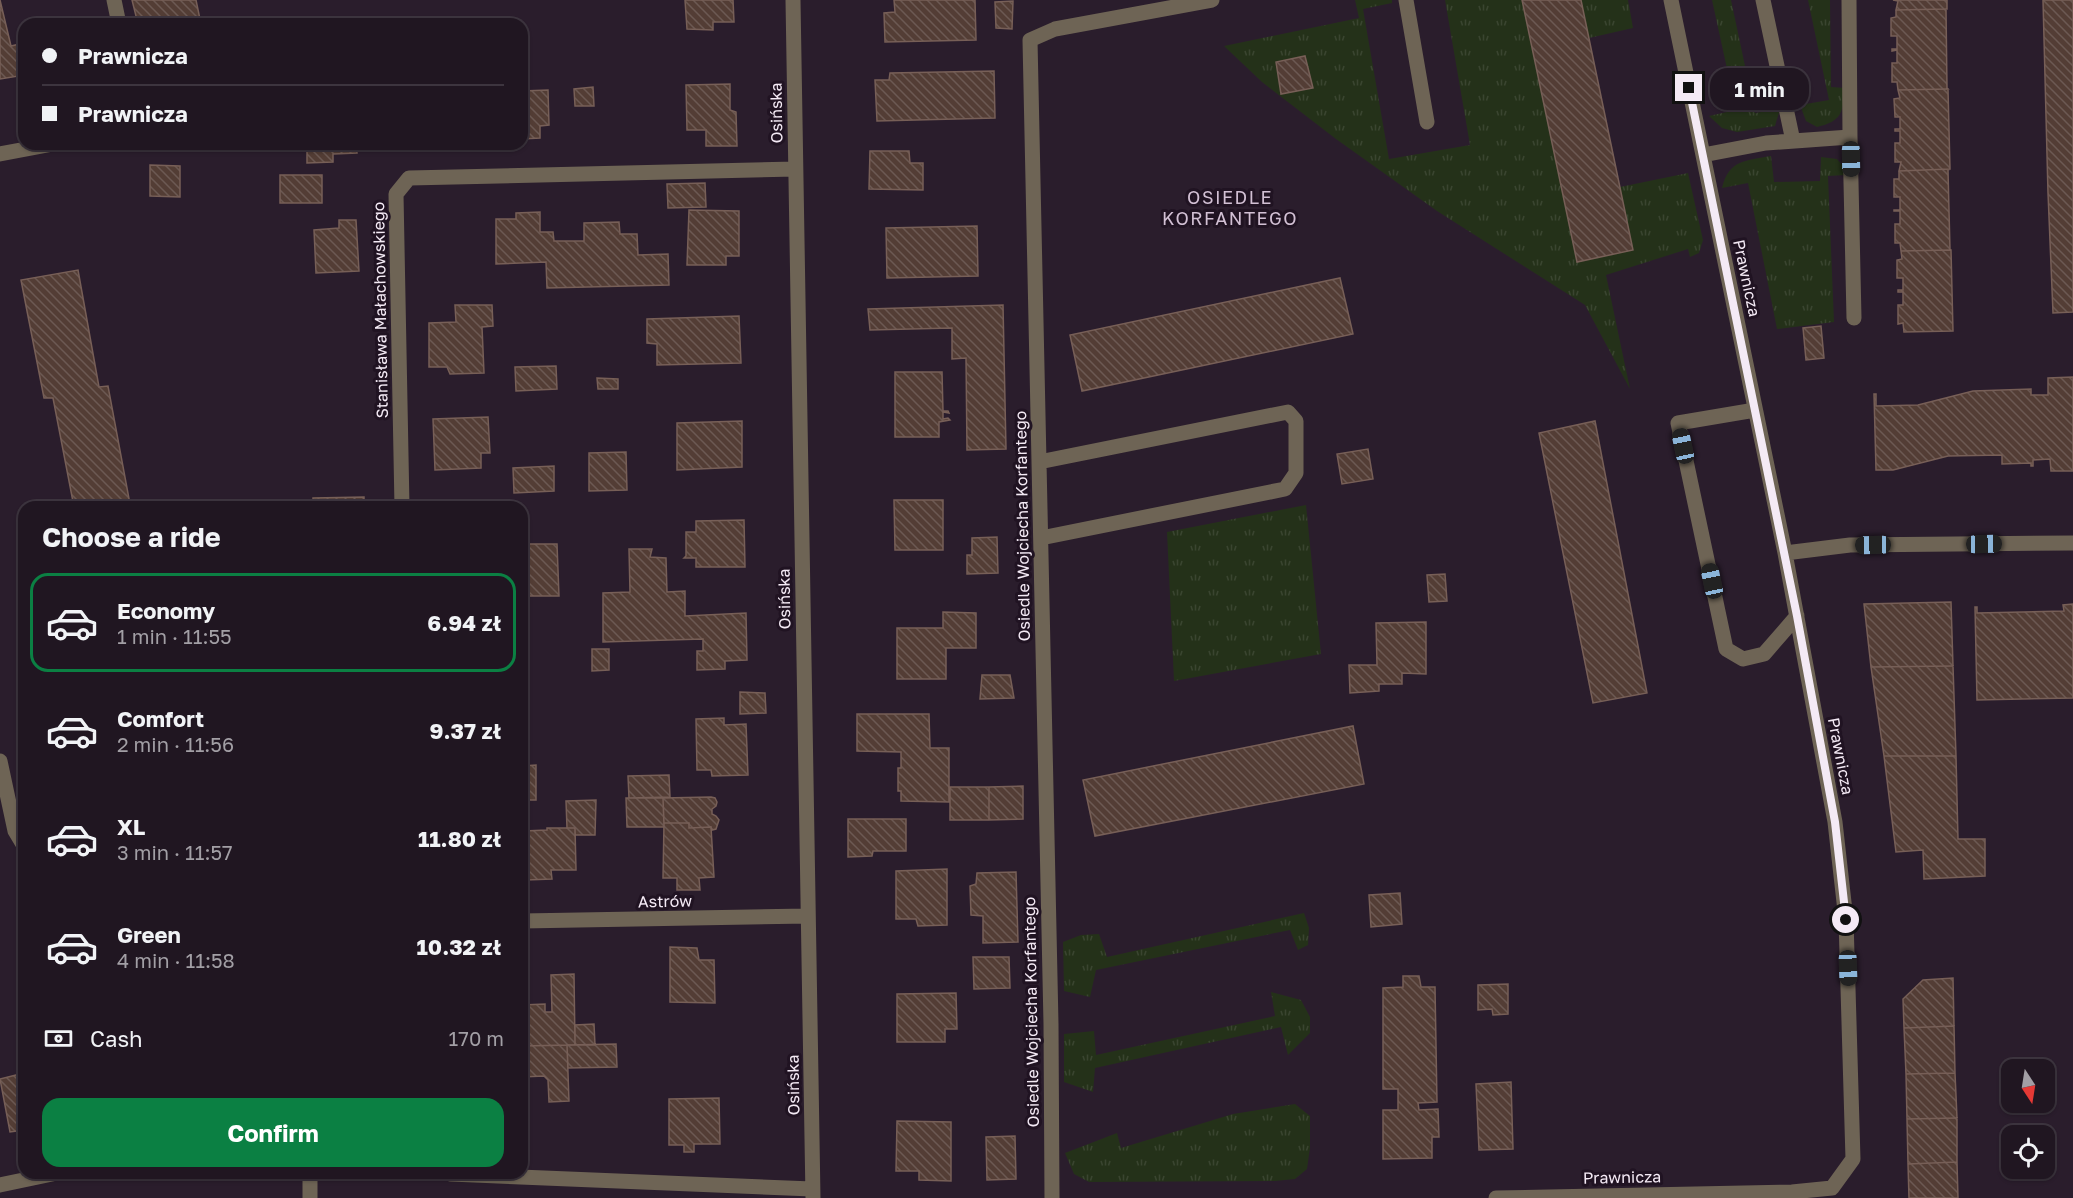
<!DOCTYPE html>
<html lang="en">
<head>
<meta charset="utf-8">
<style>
  body { margin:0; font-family:"Golos Text",sans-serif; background:#2d232e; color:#f1f3f6; height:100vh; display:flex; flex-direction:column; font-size:22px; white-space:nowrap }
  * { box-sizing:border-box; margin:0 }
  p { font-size:20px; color:#a29fa5 }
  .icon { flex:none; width:33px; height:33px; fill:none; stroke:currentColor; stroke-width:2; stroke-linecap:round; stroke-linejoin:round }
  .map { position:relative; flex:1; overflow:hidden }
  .side { position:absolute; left:18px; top:501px; width:510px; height:678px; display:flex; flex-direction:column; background:#201621; border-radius:18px; box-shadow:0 2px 4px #0004,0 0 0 2px #3d353f }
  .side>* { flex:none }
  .banner { position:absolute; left:18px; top:18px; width:510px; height:132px; border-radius:18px; box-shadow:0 2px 4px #0004,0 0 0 2px #3d353f; display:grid; align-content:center; height:132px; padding:0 24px; background:#201621 }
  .needle { width:39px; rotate:168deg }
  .tools { position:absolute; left:2001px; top:1059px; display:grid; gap:12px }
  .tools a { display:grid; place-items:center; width:54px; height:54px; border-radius:12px; background:#201621; box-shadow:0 2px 4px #0004,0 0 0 2px #3d353f; font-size:30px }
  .end { position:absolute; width:27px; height:27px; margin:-14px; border:8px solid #f4eaf5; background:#111; box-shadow:0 0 0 3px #111 }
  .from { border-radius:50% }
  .bubble { position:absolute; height:42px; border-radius:18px; background:#201621; box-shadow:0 2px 4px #0004,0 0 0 2px #3d353f; font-size:20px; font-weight:700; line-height:42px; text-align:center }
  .car { position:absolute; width:18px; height:36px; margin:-18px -9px; border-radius:8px; box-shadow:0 0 4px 2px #0007; background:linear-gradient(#222 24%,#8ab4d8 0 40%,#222 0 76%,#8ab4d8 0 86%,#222 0) }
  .banner b { display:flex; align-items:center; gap:21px; height:57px; font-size:22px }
  .banner b+b { border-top:2px solid #3d353f }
  .banner i { width:15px; height:15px; background:#f1f3f6 }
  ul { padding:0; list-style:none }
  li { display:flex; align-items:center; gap:18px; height:99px; margin:0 12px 9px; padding:0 12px; border:3px solid transparent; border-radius:18px }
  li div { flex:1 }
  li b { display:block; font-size:22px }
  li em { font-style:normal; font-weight:700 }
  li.current { border-color:#0b8043 }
  li>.icon { width:54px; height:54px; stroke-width:1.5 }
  h2 { padding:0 24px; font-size:27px; line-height:72px }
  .pay { display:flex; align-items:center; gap:15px; height:66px; padding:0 24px; font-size:22px }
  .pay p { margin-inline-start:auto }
  .button { display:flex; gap:12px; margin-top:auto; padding:12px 24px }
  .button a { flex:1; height:69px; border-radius:18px; background:#0b8043; color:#fff; font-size:24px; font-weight:700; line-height:69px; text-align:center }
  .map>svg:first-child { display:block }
  .grass { fill:url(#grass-tufts) }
  .building { fill:url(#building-back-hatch); stroke:#775f57; stroke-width:1.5 }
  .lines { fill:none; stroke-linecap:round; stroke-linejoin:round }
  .minor { stroke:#6e6455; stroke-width:15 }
  .route { stroke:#f4eaf5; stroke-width:8 }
  .labels { text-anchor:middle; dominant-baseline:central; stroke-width:6; stroke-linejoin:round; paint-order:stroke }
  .street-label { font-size:16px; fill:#f4eaf5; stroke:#201322 }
  .neighbourhood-label { font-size:18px; letter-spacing:1.5px; fill:#d2c0d4; stroke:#201322 }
</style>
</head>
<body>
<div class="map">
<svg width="2073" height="1198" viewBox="0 0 2073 1198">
  <defs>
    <pattern id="grass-tufts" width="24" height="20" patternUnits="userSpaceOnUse" patternTransform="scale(1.5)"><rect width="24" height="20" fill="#243119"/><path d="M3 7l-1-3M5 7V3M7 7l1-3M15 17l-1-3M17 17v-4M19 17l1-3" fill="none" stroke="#3a4530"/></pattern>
    <pattern id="building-back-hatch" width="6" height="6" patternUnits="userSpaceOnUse" patternTransform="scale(1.5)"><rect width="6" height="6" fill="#533d35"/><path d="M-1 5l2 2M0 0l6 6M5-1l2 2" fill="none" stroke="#6c5953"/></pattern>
  </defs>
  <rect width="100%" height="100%" fill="#2a1d2c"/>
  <path class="grass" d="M1355,0H1392V3L1363,9L1389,159L1470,145L1445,0H1522L1577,262L1633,250L1620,187L1688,173L1703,240L1699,253L1690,257L1688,249L1606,275L1630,389L1585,305L1437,211L1336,139L1262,82L1224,46L1359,18Z
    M1581,0H1628L1633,28L1589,38Z
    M1712,0H1731L1755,113L1780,109L1775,126L1737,132L1722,128L1709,116L1736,110Z
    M1808,0H1830L1831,87L1845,88C1843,113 1842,121 1817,127L1806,121L1800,105L1829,100Z
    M1771,156L1774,182L1820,181L1821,157L1837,159L1843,166L1846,175L1828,176L1834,322L1777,329L1748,183L1722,188C1729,159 1746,161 1771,156Z
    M1306,505L1321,654L1174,681L1167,532Z
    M1304,913L1309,928L1308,945L1298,950L1290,930L1096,970L1090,997L1064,991L1063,942L1081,935L1099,934L1107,957Z
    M1271,992L1301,1000L1310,1017V1033L1288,1055L1281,1027L1095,1068L1093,1092L1064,1082V1034L1094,1031L1096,1055L1275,1016Z
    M1295,1104L1310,1116V1148L1307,1169L1295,1179L1275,1181L1089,1182L1074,1174L1065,1153L1117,1133L1121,1148L1233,1114Z"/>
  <path class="building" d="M0,0L11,46L24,43V104L18,76L0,79Z
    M132,0H196L201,24H138Z
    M685,0H733L734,22H713V30L687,29Z
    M894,0H975L976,40L885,42L884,13L895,12Z
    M1522,0H1581L1633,250L1577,262Z
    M1893,0H1947V9L1896,10L1898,1Z
    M2043,0H2073V312L2053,313L2048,193Z
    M1013,1L1012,29L996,28L995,2Z
    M1946,9L1947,88L1948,89L1898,90L1897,82H1892V63H1897V50L1892,51V49H1897V36H1891V18L1896,17V10L1947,9Z
    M1305,56L1313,88L1281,94L1276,62Z
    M994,71L995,118L877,121L875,80H889L890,73Z
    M730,84V110L736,112L737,146H706V130H687L686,85Z
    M593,87L594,106H575L574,89Z
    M1948,89L1950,169L1899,171L1901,162H1895V143H1900V131H1895V129H1900V117H1895L1894,99L1900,98L1898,90Z
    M548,90L549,125L540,126V138L522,139V91Z
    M307,144H356L357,153L333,154V162L307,163Z
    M870,151H909L910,163H923V190L869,189Z
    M150,165L180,166V197L150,196Z
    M1950,169L1948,170L1950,250H1951L1901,251L1900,243H1895V224H1900V211H1894V210H1900V197H1894V179H1899V171Z
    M280,175H322V203H280Z
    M705,183L706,207L668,208L667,184Z
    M689,210L739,211V256H726V265H687Z
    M540,212V232H553L554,241H584V223L619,222L620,234H637L638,255L668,254L669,285L547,288L546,262L496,264V219H516V213Z
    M339,220H356L359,271L316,273L314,230L339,228Z
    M977,226L978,276L887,278L886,228Z
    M1951,250L1953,331L1904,332L1903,323L1898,324V305H1903V292H1898V290H1903V278H1897V260L1902,259L1901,251Z
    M78,270L99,387L108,386L130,504L123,507H74L53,398H44L27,311L21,280Z
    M1340,278L1353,334L1082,391L1070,335Z
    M455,305H492L493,326L482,327L484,373L450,374L447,367H429V323L456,322Z
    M1003,305L1006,449L967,450L966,358L952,359V328L870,330L868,309Z
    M739,316L741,363L657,365V344L647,343V319Z
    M1821,326L1824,358L1806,360L1803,328Z
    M556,366L557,389L516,391L515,367Z
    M895,372H942L943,411H948L949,413L943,412V419L948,418L950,420L939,422V437H895Z
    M2073,377V471H2051L2050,459L2033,460V466H2031V463L2002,464V455L1948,456L1893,470H1876L1874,394H1876V406L1918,405L1973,391L2031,389V395H2048V378Z
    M597,378L618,379V389H598Z
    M488,417L490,453H481V468L435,470L433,419Z
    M742,421V467L677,470V423Z
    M1595,421L1647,693L1593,703L1539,433Z
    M1368,449L1373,479L1342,484L1337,454Z
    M626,452L627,490L589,491V453Z
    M554,466V491L514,493L513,468Z
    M364,497V507H313V498Z
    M894,500H943V550H895Z
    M744,520L745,567H696V558H684L686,556V532H696V521Z
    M997,537L998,573L967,574V555H972V538Z
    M522,544H557L559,596H526L527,609H522Z
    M629,549H652L650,557L666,558L667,592L685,591V616L746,613L747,660L725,661V669L697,670V651H703V639L603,642V593L630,592Z
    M1445,574L1447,601L1429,602L1427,575Z
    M1951,602L1953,666L1871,667L1864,604Z
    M2073,604V698L1977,700L1975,607H1977V613L2064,611L2063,605Z
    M943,612L976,613V648H946V679H897V628H943Z
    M1426,622V674L1402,673V684H1379V691L1350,693L1349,665H1377L1376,623Z
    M592,649H609V670L592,671Z
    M1953,666L1956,756H1884L1871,667Z
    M982,675H1010L1014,698L980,699Z
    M740,692L765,693L766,713L740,714Z
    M857,714H929L930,748H949V802L901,801V791H898V768H901V752L857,751Z
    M724,718V725L746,724L748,775L712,776L711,770H697L696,719Z
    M1353,726L1364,784L1095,836L1083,780Z
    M1884,756H1956L1958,839H1985V876L1924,879L1923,850L1896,852Z
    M536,765V800H522V766Z
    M669,775L670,797L629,798L628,776Z
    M1023,786V819L989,820V787Z
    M950,787H989V820H950Z
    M711,797L715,798L717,802L716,806L712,809V814L716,816L719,820L716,829L712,830L711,827L689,828V823H664L663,798Z
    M626,798H663L664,827H627Z
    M596,800L595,835H575V828H567L566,801Z
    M848,819H906V851H873L872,856L848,857Z
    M664,823H689V828L711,827L714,877L699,878L700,890H677V878H663Z
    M547,828H575L576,870H551L552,879L526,880L524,831L547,830Z
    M947,869V925L918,926L916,919H896V871Z
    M1016,872L1018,942L983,943V916L971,915L970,886L976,884L977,873Z
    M1400,893L1402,924L1371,927L1369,895Z
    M670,947L697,948L699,960H714L715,1003L670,1002Z
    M973,957H1009L1010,988L974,989Z
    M574,974L575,1045L522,1046V1005L545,1004V1012H552L551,975Z
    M1403,976H1419L1421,987H1435L1437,1102L1418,1103L1419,1110L1438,1109L1439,1137H1432V1158L1383,1159V1110H1398V1089H1383V988L1403,987Z
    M1953,978L1954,1026L1904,1028L1903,999L1923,980Z
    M1508,984V1014L1493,1015L1492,1009L1478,1010V985Z
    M956,993L957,1029H945V1042H897V994Z
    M594,1024L595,1045H575V1025Z
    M1954,1026L1955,1073L1906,1074L1904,1028Z
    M616,1044L617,1067L568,1068L567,1045Z
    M567,1045L569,1101L549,1102L548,1080L544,1076L522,1077V1046Z
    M24,1073V1130L10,1132L0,1079Z
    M1955,1073L1957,1118L1907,1119L1906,1074Z
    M1511,1082L1513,1149L1479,1150L1476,1084Z
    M719,1098L720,1144H694V1152H684V1145H669V1099Z
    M1957,1118V1162L1908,1164L1907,1119Z
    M897,1121L951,1122V1181L919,1180V1171H896Z
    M1015,1136L1016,1179L987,1180L986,1137Z
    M1957,1162L1958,1198H1909L1908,1164Z"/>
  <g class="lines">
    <path class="minor" d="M114,0L119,24
      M793,0L813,1198
      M1406,0L1427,122
      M1763,0L1793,141
      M1849,0L1850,137
      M0,154L53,144
      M1703,155L1766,143L1850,137L1854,318
      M1755,410L1678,423L1726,649L1743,659L1764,654L1797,616
      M1039,462L1288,412L1296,421V473L1285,489L1041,538
      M402,507L396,194L409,178L795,169
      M1785,553L1850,545L2073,543
      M0,761L15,831L24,846
      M522,921L808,916
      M450,1174L812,1189
      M0,1185L57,1173
      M310,1198V1173
      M1052,1198L1051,1024L1030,40L1055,29L1212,0
      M1496,1198L1792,1192L1832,1188L1853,1159L1846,920L1835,822L1785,553L1671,0"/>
  </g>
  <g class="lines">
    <path class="route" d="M1689,88L1797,616L1835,822L1846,920"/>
  </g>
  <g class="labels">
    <g class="street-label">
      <text transform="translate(776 113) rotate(-91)">Osińska</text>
      <text transform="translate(1747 278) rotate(78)">Prawnicza</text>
      <text transform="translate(380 310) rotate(-91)">Stanisława Małachowskiego</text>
      <text transform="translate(1022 526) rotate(-91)">Osiedle Wojciecha Korfantego</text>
      <text transform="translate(784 599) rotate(-91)">Osińska</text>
      <text transform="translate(1841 756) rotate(79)">Prawnicza</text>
      <text transform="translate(665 901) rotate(-1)">Astrów</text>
      <text transform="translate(1031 1012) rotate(-91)">Osiedle Wojciecha Korfantego</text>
      <text transform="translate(793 1085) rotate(-91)">Osińska</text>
      <text transform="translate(1622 1177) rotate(-1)">Prawnicza</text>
    </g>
    <g class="neighbourhood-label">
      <text x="1230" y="197">OSIEDLE<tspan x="1230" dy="21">KORFANTEGO</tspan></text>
    </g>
  </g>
</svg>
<div class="tools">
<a><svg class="needle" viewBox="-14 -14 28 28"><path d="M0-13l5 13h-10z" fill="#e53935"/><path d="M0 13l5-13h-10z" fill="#a29fa5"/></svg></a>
<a><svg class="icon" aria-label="locate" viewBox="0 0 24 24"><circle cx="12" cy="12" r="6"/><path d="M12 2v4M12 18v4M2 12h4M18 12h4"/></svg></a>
</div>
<i class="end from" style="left:1846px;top:920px"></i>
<i class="end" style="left:1689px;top:88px"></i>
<div class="bubble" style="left:1710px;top:68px;width:99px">1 min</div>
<i class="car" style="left:1851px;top:159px;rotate:179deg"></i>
<i class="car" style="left:1683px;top:446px;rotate:348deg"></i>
<i class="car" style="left:1984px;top:544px;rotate:89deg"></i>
<i class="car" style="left:1873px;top:545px;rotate:269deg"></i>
<i class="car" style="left:1712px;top:581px;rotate:348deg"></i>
<i class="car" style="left:1848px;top:968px;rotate:178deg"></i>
<div class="banner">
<b><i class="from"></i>Prawnicza</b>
<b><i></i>Prawnicza</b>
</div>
<section class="side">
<h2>Choose a ride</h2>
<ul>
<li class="current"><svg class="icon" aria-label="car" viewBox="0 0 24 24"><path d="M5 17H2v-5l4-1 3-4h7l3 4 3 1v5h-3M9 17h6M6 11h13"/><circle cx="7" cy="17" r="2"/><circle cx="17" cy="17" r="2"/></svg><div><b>Economy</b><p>1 min · 11:55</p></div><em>6.94 zł</em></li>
<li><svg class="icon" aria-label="car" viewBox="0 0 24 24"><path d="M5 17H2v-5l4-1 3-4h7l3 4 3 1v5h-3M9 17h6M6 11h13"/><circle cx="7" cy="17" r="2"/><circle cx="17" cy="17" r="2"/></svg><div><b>Comfort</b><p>2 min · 11:56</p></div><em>9.37 zł</em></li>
<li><svg class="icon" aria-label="car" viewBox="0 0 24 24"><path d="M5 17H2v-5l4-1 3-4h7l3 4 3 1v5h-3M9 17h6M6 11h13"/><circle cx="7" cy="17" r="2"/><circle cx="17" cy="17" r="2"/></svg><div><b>XL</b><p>3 min · 11:57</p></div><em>11.80 zł</em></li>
<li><svg class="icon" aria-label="car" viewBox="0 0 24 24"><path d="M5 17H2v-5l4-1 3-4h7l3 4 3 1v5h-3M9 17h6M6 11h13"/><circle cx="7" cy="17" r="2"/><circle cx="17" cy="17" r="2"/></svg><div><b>Green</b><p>4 min · 11:58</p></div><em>10.32 zł</em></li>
</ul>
<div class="pay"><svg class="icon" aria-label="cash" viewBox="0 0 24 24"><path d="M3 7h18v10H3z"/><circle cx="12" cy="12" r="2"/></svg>Cash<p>170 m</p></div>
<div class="button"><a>Confirm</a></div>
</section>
</div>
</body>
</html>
